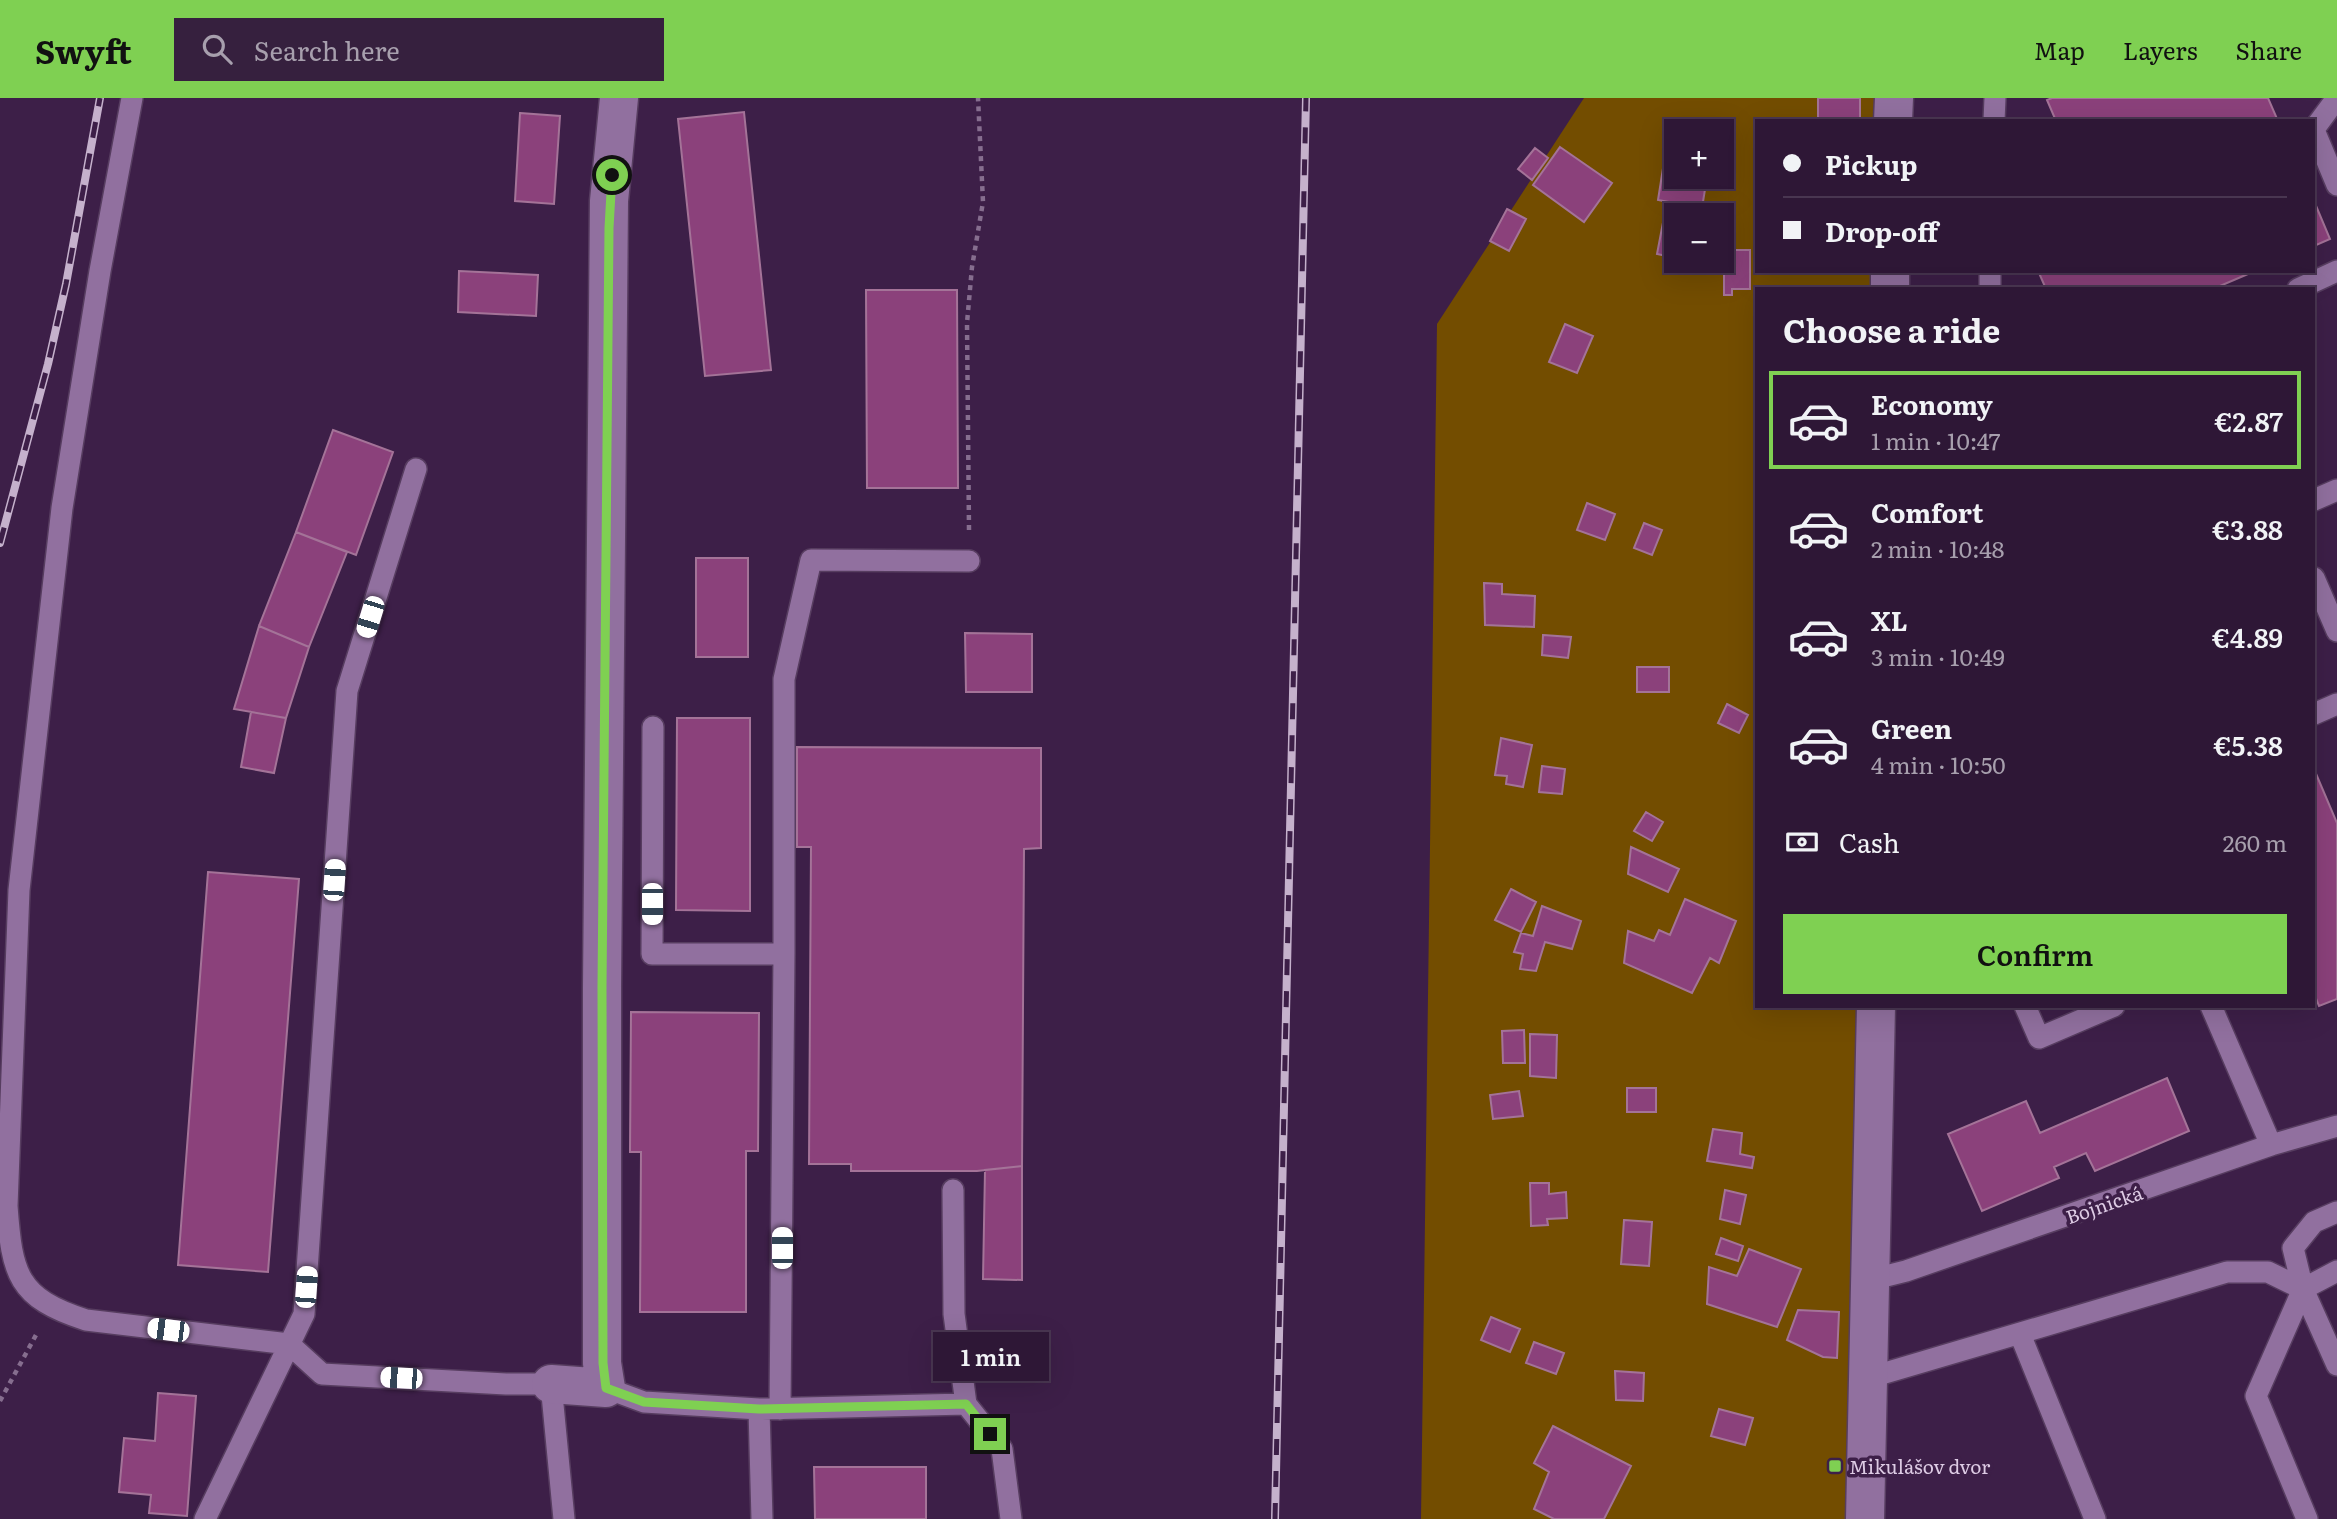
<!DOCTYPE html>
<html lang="en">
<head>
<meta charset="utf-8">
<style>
  body { margin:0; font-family:Literata,serif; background:#36203e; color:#f1f3f6; height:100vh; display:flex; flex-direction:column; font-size:26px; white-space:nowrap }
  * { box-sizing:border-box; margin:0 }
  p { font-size:23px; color:#a79fad }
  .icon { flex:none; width:38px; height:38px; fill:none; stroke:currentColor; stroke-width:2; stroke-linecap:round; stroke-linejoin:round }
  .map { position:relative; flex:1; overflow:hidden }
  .details { position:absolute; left:1755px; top:189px; width:560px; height:721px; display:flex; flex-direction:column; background:#2e1736; border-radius:0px; box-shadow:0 7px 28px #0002,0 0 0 2px #493651 }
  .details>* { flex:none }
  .banner { position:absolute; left:1755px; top:21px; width:560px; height:154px; border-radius:0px; box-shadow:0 7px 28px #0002,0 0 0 2px #493651; display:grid; align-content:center; height:154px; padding:0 28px; background:#2e1736 }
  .buttons { position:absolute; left:1664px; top:21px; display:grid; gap:14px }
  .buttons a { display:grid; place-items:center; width:70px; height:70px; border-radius:0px; background:#2e1736; box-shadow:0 7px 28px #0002,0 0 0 2px #493651; font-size:35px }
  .end { position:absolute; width:32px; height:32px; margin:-16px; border:9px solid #7fd052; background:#111; box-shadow:0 0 0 4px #111 }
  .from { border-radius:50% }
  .bubble { position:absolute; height:49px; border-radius:0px; background:#2e1736; box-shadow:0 7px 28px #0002,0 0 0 2px #493651; font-size:23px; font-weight:600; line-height:49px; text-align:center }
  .car { position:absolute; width:21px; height:42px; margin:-21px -10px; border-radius:9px; box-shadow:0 0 5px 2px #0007; background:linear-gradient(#fff 24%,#345 0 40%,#fff 0 76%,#345 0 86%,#fff 0) }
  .banner b { display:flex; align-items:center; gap:24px; height:66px; font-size:26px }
  .banner b+b { border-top:2px solid #493651 }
  .banner i { width:18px; height:18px; background:#f1f3f6 }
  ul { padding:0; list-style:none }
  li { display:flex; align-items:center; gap:21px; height:98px; margin:0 14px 10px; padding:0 14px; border:4px solid transparent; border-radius:0px }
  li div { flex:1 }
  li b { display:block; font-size:26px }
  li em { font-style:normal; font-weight:600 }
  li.current { border-color:#7fd052 }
  li>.icon { width:63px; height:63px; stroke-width:1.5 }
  h2 { padding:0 28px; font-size:32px; line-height:84px }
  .pay { display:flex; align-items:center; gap:18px; height:77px; padding:0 28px; font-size:26px }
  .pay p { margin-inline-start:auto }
  .action { display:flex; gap:14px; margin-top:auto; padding:14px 28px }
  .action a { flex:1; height:80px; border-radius:0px; background:#7fd052; color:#111; font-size:28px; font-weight:600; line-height:80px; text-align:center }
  header { display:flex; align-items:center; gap:42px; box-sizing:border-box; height:98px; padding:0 35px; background:#7fd052; color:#111 }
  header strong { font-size:33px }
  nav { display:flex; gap:38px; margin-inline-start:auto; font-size:24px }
  .search { width:490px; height:63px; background:#36203e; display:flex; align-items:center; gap:18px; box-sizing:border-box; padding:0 24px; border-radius:0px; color:#a79fad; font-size:26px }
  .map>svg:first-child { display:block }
  .green { fill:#734d00; fill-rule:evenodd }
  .building { fill:#8b417b; stroke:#a47398; stroke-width:2 }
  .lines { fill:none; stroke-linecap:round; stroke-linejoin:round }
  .service-casing { stroke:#573d60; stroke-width:24 }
  .minor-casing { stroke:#573d60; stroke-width:41 }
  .path { stroke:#866e8f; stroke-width:4.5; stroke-dasharray:5 5; stroke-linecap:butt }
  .service { stroke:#91709f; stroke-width:21 }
  .minor { stroke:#91709f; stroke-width:38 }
  .rail-casing { stroke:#c5b1cc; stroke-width:8 }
  .rail { stroke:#3d1f48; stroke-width:5; stroke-dasharray:16; stroke-linecap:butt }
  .route { stroke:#7fd052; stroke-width:9 }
  .poi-dot { fill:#7fd052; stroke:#3d1f48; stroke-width:2.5 }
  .labels { text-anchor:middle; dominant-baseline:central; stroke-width:7; stroke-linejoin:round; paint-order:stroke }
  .street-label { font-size:19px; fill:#ddcbe4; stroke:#3d1f48 }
  .poi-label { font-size:19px; fill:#ddcbe4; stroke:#3d1f48; text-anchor:start }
</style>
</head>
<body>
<header>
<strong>Swyft</strong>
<div class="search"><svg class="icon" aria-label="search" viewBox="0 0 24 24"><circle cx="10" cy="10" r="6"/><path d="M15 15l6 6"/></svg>Search here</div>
<nav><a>Map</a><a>Layers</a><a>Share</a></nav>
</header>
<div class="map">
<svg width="2337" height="1421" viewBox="0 0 2337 1421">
  <rect width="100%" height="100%" fill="#3d1f48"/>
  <path class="green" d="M1584,0H1907L1906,23H1757V173H1900V191H1757V908H1871L1850,1421H1421L1437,226ZM1676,33H1722V79H1676ZM1676,117H1722V163H1676Z"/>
  <path class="building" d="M1818,0H1860V23H1818Z
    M2052,0H2268L2278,23H2056L2047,2Z
    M744,14L771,272L705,278L678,21Z
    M520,15L560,18L554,106L515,103Z
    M1560,49L1612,85L1584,124L1533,87Z
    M1535,50L1548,60L1532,82L1518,71Z
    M1664,64L1676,66V79H1707L1702,110L1658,102Z
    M2314,103L2330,141L2314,148Z
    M1507,111L1526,121L1509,153L1490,143Z
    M1665,114L1679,117H1676V160L1657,156Z
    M1727,152H1750V191H1732V197H1724V174H1727Z
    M459,173L538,177L536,218L458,214Z
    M2044,173H2255L2213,191H2046L2039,175Z
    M866,192H957L958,390H867Z
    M1565,226L1593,238L1577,275L1549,264Z
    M333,332L393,354L356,457L296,434Z
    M1587,405L1615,416L1605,442L1577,432Z
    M1644,425L1662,432L1652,457L1634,450Z
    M296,434L347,454L309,549L259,528Z
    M696,460H748V559H696Z
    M1484,485L1502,486V496L1535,498L1534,529L1485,527Z
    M259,528L309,549L286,620L234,611Z
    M965,535L1032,536V594H966Z
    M1543,537L1571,539L1568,560L1542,557Z
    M1637,569H1669V594H1637Z
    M1727,606L1748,617L1739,635L1718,625Z
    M251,614L286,620L274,675L241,669Z
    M677,620H750V813L676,812Z
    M1501,640L1532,647L1523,689L1506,686L1507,678L1495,677Z
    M797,649L1041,650V750L1024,751L1022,1068L977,1073H851V1066H809L811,749H797Z
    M1542,668L1565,671L1562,696L1539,694Z
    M2314,671L2337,725V901L2319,908L2314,895Z
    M1646,714L1663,724L1652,743L1634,733Z
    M1631,749L1679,771L1668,794L1628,776Z
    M208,774L299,781L268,1174L178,1167Z
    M1511,791L1536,804L1521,834L1495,822Z
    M1685,801L1736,823L1719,865L1710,860L1692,895L1624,865L1628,833L1654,843L1659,832L1670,837Z
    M1542,808L1581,823L1572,851L1545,844L1536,873L1520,871L1523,856L1514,854L1521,835L1533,838Z
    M631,914L759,915L758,1053H746V1214H640L641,1054H630Z
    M1524,932L1525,965H1503L1502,933Z
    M1530,936L1557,937L1556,980L1530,978Z
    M2167,980L2189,1033L2095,1073L2086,1055L2054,1069L2059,1080L1982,1113L1948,1036L2026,1003L2040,1035Z
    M1627,990H1656V1014H1627Z
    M1519,993L1523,1018L1493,1021L1490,997Z
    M1713,1031L1742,1035L1740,1056L1754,1059L1752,1070L1707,1063Z
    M1022,1068V1182L983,1181L985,1072Z
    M1530,1085H1549V1096L1566,1094L1567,1120L1547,1121L1548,1127L1531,1128Z
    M1725,1092L1746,1097L1740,1126L1720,1121Z
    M1624,1122L1652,1124L1649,1168L1621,1166Z
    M1721,1140L1743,1148L1738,1163L1716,1156Z
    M1749,1151L1801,1171L1777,1229L1707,1206L1709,1169L1737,1178Z
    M1798,1212L1839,1214L1837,1260L1823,1259L1787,1242Z
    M1491,1219L1520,1231L1510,1254L1481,1242Z
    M1534,1244L1564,1255L1556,1276L1526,1265Z
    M1615,1273L1644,1275L1643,1303L1616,1302Z
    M158,1295L196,1298L187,1418L149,1415L151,1397L119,1394L124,1340L155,1343Z
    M1719,1311L1753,1320L1745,1347L1711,1338Z
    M1553,1328L1631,1368L1604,1421H1554L1534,1411L1549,1374L1534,1365Z
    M814,1369H926V1421H815Z"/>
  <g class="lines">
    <g class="service-casing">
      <path id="service" d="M132,0L100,173L62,410L19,792L7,1108C12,1176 17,1200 86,1222L289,1246L322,1276L506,1286H551L564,1421
        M1994,23L1995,0
        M2314,31L2337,0
        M2314,32L2337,87
        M1990,191V173
        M2298,191L2337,173
        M2314,402L2337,392
        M2314,480L2337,533
        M2314,616L2337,606
        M653,629L652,856H784L780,1311
        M784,856V581L811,462L969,463
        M2025,908L2039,940L2114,908
        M2211,908L2271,1047
        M953,1092L954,1216L966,1306
        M2337,1114L2314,1124L2293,1150L2303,1191L2337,1267
        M1870,1182L1906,1173L2271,1047L2337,1028
        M2020,1236L2095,1421
        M1868,1280L2227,1174H2268L2303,1191
        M606,1290L644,1304L759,1311L966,1306L1002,1351L1011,1421
        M759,1311L762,1421
        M205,1421L304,1216L347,593L416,371
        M2307,1421L2256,1298L2303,1191L2337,1173"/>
    </g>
    <g class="minor-casing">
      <path id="minor" d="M1893,23L1894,0
        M1890,191V173
        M551,1286L606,1290L602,1265V889L609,103L619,0
        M1865,1421L1876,908"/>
    </g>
    <path class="path" d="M969,432L967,225L972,169L983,104L978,0
      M0,1303L36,1237"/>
    <use href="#service" class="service"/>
    <use href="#minor" class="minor"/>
    <g class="rail-casing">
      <path id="rail" d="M0,445L48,266L66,186L100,0
        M1275,1421L1306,0"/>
    </g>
    <use href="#rail" class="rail"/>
  </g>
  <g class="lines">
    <path class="route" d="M612,77L609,130L602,889L603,1265L606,1290L644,1304L759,1311L966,1306L990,1336"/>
  </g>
  <rect class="poi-dot" x="1828" y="1361" width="14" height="14" rx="3.5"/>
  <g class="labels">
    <g class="street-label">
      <text transform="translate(2104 1106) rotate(-19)">Bojnická</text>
    </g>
    <g class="poi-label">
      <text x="1849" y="1368">Mikulášov dvor</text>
    </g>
  </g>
</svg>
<div class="buttons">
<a>+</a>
<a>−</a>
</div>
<i class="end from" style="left:612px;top:77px"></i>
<i class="end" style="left:990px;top:1336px"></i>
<div class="bubble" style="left:933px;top:1234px;width:116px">1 min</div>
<i class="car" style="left:370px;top:519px;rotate:197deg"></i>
<i class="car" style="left:334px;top:782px;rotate:4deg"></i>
<i class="car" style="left:652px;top:806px;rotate:180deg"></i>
<i class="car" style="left:782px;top:1150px;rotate:0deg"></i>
<i class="car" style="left:306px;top:1189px;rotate:4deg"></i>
<i class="car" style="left:168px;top:1232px;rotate:277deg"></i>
<i class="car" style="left:401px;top:1280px;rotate:273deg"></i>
<div class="banner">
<b><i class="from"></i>Pickup</b>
<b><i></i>Drop-off</b>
</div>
<section class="details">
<h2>Choose a ride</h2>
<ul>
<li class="current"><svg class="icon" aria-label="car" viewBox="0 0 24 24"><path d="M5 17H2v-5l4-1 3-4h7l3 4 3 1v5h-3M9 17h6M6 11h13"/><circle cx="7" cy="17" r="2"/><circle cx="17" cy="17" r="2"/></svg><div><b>Economy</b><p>1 min · 10:47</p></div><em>€2.87</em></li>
<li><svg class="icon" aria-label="car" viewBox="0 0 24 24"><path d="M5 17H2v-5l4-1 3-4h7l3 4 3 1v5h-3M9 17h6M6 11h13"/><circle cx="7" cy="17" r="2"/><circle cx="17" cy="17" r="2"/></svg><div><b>Comfort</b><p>2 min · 10:48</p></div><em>€3.88</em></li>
<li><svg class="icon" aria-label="car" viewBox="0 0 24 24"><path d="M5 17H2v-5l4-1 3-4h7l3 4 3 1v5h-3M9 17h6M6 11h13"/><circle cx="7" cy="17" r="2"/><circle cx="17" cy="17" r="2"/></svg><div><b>XL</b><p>3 min · 10:49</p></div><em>€4.89</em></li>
<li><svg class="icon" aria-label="car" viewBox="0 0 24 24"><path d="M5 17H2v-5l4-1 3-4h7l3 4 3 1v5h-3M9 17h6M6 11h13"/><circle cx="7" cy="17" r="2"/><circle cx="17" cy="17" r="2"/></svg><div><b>Green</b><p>4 min · 10:50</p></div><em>€5.38</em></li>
</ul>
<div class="pay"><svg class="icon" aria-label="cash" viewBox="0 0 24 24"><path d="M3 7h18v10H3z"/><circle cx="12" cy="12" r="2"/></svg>Cash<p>260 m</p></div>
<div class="action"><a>Confirm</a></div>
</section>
</div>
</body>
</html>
